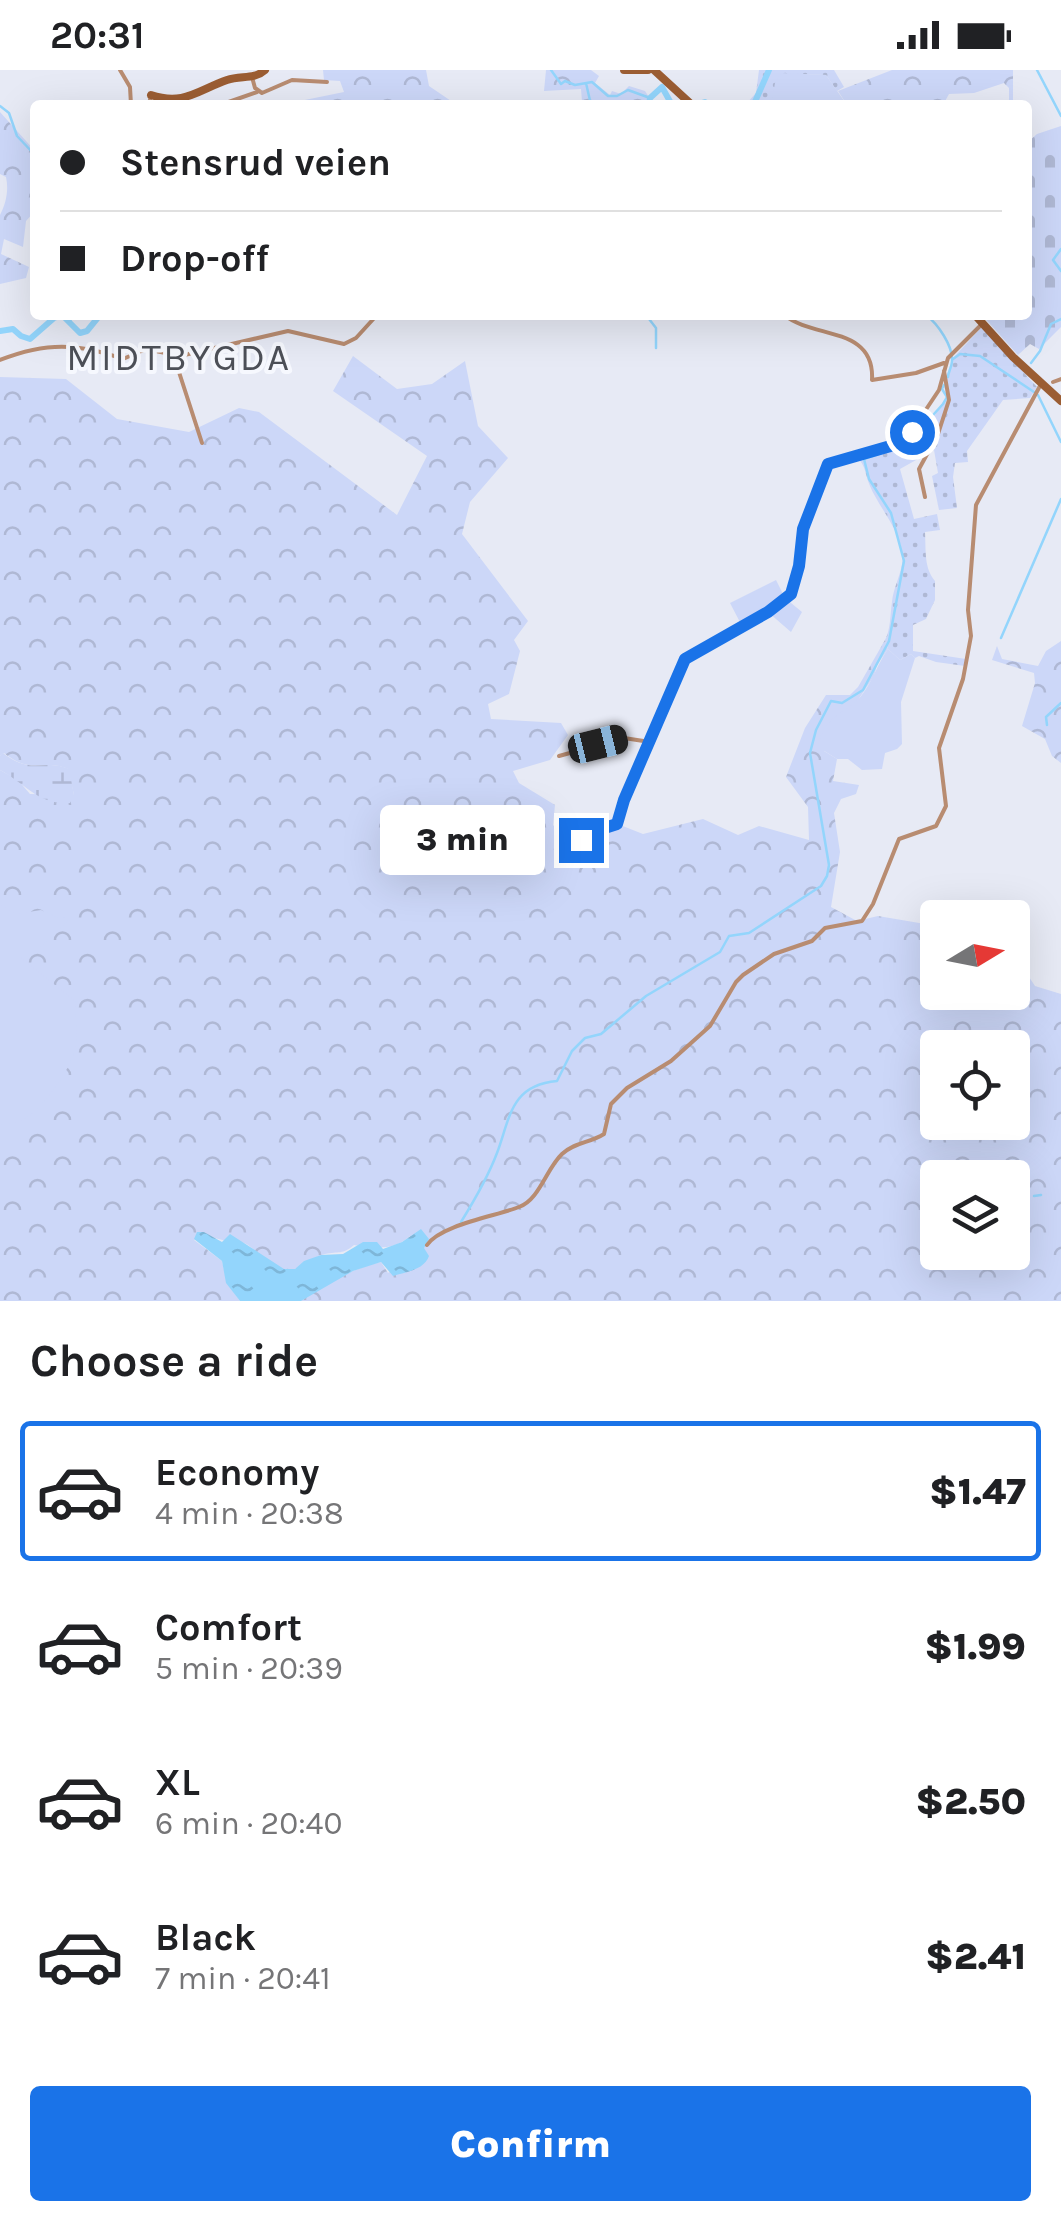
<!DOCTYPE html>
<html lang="en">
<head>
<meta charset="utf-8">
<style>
  body { margin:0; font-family:Karla,sans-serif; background:#f2f2f2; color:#202124; height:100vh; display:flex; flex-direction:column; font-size:38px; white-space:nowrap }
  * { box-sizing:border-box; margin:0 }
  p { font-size:32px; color:#757577 }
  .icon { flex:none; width:55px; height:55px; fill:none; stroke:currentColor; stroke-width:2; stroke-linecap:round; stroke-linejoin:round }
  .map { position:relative; height:1231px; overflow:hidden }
  .details { display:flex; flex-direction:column; background:#fff; flex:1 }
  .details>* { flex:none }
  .banner { position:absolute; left:30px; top:30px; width:1002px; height:220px; border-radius:10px; box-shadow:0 10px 40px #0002; display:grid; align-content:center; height:220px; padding:0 30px; background:#fff }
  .needle { width:65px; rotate:80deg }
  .fabs { position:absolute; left:920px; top:830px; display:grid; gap:20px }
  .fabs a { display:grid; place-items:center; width:110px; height:110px; border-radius:10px; background:#fff; box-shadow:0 10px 40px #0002; font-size:50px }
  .end { position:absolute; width:45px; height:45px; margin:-22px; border:12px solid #1a73e8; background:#fff; box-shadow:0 0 0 5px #fff }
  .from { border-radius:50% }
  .bubble { position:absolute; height:70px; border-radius:10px; background:#fff; box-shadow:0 10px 40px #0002; font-size:32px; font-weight:800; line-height:70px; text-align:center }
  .car { position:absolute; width:30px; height:60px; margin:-30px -15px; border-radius:12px; box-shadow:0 0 8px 2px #0007; background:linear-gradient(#222 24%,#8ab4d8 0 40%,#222 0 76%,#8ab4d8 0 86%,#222 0) }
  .banner b { display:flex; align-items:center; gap:35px; height:95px; font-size:38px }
  .banner b+b { border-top:2px solid #e0e0e0 }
  .banner i { width:25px; height:25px; background:#202124 }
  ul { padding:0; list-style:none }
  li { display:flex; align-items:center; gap:30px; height:140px; margin:0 20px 15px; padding:0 10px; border:5px solid transparent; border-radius:10px }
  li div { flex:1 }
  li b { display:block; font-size:38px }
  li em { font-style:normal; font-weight:800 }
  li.selected { border-color:#1a73e8 }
  li>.icon { width:90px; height:90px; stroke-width:1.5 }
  h2 { padding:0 30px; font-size:45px; line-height:120px }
  .action { display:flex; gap:20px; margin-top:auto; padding:20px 30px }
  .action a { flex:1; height:115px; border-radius:10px; background:#1a73e8; color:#fff; font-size:40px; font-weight:800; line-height:115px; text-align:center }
  .status { display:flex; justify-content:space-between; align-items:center; height:70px; padding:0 50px; background:#fff; direction:ltr }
  .status svg { height:28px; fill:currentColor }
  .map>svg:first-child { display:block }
  .grass { fill:url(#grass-dots) }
  .forest { fill:url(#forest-crowns); fill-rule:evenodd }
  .wetland { fill:url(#wetland-marsh) }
  .cemetery { fill:url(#cemetery-stones) }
  .park { fill:#ccd7f8 }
  .water { fill:url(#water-ripples) }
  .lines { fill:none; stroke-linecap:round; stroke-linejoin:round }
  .stream { stroke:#93d5fc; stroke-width:2.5 }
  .river { stroke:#93d5fc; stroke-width:6 }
  .street { stroke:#b88c71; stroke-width:4 }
  .secondary { stroke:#9b5d33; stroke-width:8 }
  .route { stroke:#1a73e8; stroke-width:12 }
  .labels { text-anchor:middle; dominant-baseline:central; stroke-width:8; stroke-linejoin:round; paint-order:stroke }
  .quarter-label { font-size:38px; letter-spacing:2.5px; fill:#4d5058; stroke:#f6f8fe }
</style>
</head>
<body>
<div class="status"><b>20:31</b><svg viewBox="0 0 49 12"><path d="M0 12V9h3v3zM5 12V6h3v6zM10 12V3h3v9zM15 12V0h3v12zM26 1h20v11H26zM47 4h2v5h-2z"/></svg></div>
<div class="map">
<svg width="1061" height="1231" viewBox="0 0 1061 1231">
  <defs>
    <pattern id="grass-dots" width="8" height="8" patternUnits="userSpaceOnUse" patternTransform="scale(2.5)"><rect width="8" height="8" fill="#ccd7f8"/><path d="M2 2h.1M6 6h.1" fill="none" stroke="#afb8d4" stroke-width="1.8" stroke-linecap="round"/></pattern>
    <pattern id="forest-crowns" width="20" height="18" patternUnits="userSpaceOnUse" patternTransform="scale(2.5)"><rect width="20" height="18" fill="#ccd7f8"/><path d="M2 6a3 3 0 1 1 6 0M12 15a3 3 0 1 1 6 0" fill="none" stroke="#afb8d4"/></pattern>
    <pattern id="wetland-marsh" width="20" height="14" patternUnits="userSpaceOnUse" patternTransform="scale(2.5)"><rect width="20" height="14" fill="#ccd7f8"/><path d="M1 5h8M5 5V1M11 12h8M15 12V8" fill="none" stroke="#afb8d4"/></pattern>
    <pattern id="cemetery-stones" width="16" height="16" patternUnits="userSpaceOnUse" patternTransform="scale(2.5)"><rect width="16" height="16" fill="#ccd7f8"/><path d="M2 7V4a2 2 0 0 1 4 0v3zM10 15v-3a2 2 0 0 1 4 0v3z" fill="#afb8d4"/></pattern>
    <pattern id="water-ripples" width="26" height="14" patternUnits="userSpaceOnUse" patternTransform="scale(2.5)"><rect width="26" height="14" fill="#93d5fc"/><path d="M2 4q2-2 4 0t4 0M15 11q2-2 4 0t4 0" fill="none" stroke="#7eb6d8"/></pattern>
  </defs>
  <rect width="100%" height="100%" fill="#e7eaf5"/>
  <path class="grass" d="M759,0H834L844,17L837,21L826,5L792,4L771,35H745L756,23Z
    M982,257L1037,317L1030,328L1003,330L967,381L968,392L955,393L953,407L957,438L939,440L932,406L938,403L934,380L900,399L914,449L937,444L940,460L925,462C926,482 924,498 935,511V530L926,549L913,555V581L966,589L965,596L936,592L919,586L915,588L911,584L900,590L888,579L885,570C891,559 890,544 892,532C893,519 900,507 902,494C906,466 880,440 870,416C865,405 866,395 857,388L905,373L923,349L935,345L947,325L943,315L953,288Z"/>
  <path class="forest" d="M323,0H426L429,16L457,35H280L344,22L340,11L324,10Z
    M546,0H591L599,6L595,13L610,25L612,21L621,24L629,16L645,21L654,35H564L582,32L581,19L544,21Z
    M892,0H1013V31L1009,32V18L1004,13L974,23L949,24L943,35H847L838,21Z
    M0,42L35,81V141L26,151L23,177L4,169L1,184L29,197L26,208L0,214V145C6,134 9,120 6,107L0,104Z
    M353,286L397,319L432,314L465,291L478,356L508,388L470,432L462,464L528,551L514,570L520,581L509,624L488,634L491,649L561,653L568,665L550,690L513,701L519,713L555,735L553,755L572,776L610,751L643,764L703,749L738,765L759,756L809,770L808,737L786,707L805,658L826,625H850L858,617L885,570L888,579L877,595L874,606L824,681L837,689L833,711L859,715L856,724L841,729L834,743L840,782L831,837L857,851L878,846L937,856L938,922H1012L1013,892L1023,898L1035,916L1061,924V1231H301C324,1214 353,1198 381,1192L388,1203L425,1175L410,1166C394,1181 374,1178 354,1175C342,1185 339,1181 325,1184C314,1187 306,1193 297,1198C278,1207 261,1184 248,1175C236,1167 224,1176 204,1162L194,1170L222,1191L227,1213L240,1231H0V700L18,710L30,724L74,725L68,699C42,688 33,706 4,683L0,686V307L66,309L117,349L189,362L239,338L259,342L397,445L427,386L333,321ZM938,978H1012V1052H938ZM938,1108H1012V1182H938Z
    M1061,571V693L1052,686L1045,669L1022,656L1035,613L1034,603L992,590L997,576L1002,589L1038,596L1046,581Z"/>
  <path class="wetland" d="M3,683C33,706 42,688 69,699L74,725L70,733C38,735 26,714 0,700V686Z"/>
  <path class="cemetery" d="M1061,56V257L1039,279L1030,274L1018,285L982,245H1028V72L1037,64Z"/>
  <path class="park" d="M781,3L826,5L847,35H771L775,13Z
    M776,510L785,528L802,542L791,562L769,543L743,558L730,533Z
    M888,579L900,590L911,584L915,588L901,632L902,674L897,679L885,683L882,699L862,700L848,689H837L818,677C824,642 849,645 864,622C874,608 878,593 888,579Z
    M0,834L16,844L41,840L57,847L71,848L40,877L20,887L75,931C75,947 79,964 75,980C70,1000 42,1040 23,1050C17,1054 7,1054 0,1055Z"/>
  <path class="water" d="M421,1159L429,1169L424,1178L429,1186C424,1200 406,1202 393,1206L381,1192L353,1201L301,1231H240L226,1213L222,1191L194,1169L197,1162H204L222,1172L230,1164L284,1199H295L304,1191L321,1185L343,1184L363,1172H377L383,1179L402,1172Z"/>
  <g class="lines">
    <path class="stream" d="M551,0L561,14L565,11L575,15L592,12L608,26H617L628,20L650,28
      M1037,0L1061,46
      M586,13L591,35
      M582,35L584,32L590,35
      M0,36L9,43L17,66L35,85
      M1061,179L1053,190L1061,201
      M646,245L656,258V278
      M926,245C938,254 953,276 952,291C952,297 948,302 948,307
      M70,254L71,245
      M953,289L960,284L980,286L1034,322
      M1031,293L1040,281L1051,254L1061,249
      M1038,325L1061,372
      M1001,568L1061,429
      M1047,655L1046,647L1061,633
      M1034,1126L1041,1125
      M461,1152C474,1131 488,1107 497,1083C510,1049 510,1015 557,1011L572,981L585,968L601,964L646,926L720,882L729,866L749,863L821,816L827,806L829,795L810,683L816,660L831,631L842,633L863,620L889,571L904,491L891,443L869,409L864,389L906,375L943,334L947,327L942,319L944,315"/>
    <path class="river" d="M649,35L650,28L662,17L672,35
      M695,35L705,32L710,35
      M747,35L754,34L769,0
      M0,261L13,259L21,266L30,269L54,248L62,245L80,263L87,261L100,245"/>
    <path class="street" d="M120,0L130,17L131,35
      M252,7L255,18L262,23L292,10L327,12
      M149,35L151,25
      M220,35L257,22
      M784,245C814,269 875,256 872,310L916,303L944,293
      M180,286L178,299L202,373
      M0,290C46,272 78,273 123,289L146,279L180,286L288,261L344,274L356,268L377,245
      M1053,312L1061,309
      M925,427L919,399L938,364L949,330L944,301
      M559,686L624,668L650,672L688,586L743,558L782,534L791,525L799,496L803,459L829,395L907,368L939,320L948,288L982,254
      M581,770L589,763L617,754L624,730L650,672
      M427,1175C440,1155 496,1146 519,1137C540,1129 546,1099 562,1084C575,1072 590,1073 604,1064L611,1034L627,1018L671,991L710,956L736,912L743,905L774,884L812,871L825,858L862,851L873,834L899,769L936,756L946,736L939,678L963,609L971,566L968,540L976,435L1041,314"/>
    <path class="secondary" d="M624,0H648
      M654,0L692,35
      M151,25C184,36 198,20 227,10C241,5 254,10 265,0
      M975,245L1013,287L1061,331"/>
  </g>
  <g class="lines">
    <path class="route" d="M581,770L589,763L617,754L624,730L685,589L768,542L791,524L799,496L803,459L828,394L894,375L912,362"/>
  </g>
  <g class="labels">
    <g class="quarter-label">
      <text x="179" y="287">MIDTBYGDA</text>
    </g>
  </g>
</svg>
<div class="fabs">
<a><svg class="needle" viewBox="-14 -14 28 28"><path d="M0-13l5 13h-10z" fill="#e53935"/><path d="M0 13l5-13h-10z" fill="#757577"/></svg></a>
<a><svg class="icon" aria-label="locate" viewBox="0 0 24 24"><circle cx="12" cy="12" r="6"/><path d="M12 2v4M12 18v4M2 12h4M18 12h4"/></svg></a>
<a><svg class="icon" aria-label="layers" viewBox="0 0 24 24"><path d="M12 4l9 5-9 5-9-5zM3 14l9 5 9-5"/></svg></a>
</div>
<i class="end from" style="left:912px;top:362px"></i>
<i class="end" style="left:581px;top:770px"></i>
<div class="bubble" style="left:380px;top:735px;width:165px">3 min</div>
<i class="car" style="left:598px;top:674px;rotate:76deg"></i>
<div class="banner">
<b><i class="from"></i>Stensrud veien</b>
<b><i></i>Drop-off</b>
</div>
</div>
<section class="details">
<h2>Choose a ride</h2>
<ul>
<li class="selected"><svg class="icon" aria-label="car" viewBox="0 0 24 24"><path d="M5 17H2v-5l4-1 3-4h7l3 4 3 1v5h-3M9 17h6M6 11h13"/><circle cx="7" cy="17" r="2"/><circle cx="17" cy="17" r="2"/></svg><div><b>Economy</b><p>4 min · 20:38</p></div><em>$1.47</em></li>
<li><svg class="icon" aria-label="car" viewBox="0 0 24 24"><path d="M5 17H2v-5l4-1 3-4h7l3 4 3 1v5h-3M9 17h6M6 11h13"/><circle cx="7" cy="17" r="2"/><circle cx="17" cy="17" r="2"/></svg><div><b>Comfort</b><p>5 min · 20:39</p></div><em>$1.99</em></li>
<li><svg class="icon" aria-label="car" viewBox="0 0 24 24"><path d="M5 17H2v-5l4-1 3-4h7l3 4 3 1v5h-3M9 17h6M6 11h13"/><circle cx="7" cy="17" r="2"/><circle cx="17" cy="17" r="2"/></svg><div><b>XL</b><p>6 min · 20:40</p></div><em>$2.50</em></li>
<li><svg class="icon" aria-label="car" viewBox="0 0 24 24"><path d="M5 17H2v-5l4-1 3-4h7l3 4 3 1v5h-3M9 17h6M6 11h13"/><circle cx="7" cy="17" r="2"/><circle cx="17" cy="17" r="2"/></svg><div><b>Black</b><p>7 min · 20:41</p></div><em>$2.41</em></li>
</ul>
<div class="action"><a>Confirm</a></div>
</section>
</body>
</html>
